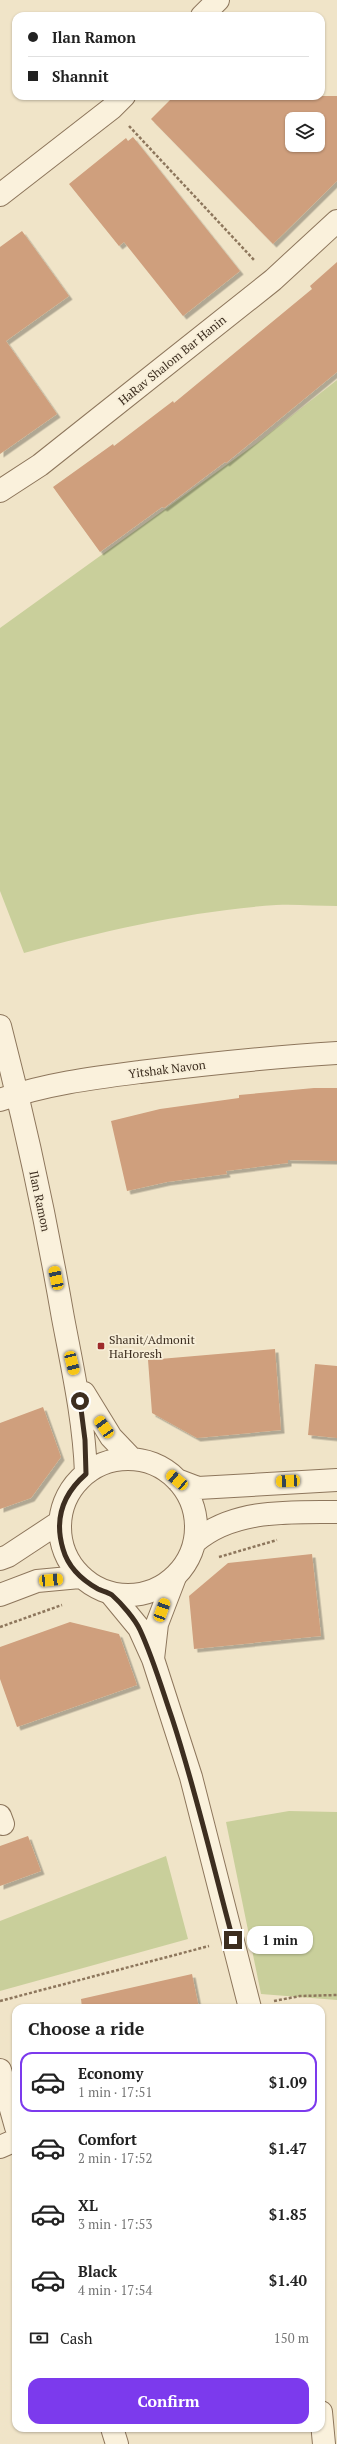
<!DOCTYPE html>
<html lang="en">
<head>
<meta charset="utf-8">
<style>
  body { margin:0; font-family:"PT Serif",serif; background:#f2f2f2; color:#222; height:100vh; display:flex; flex-direction:column; font-size:15px; white-space:nowrap }
  * { box-sizing:border-box; margin:0 }
  p { font-size:13px; color:#767676 }
  .icon { flex:none; width:22px; height:22px; fill:none; stroke:currentColor; stroke-width:2; stroke-linecap:round; stroke-linejoin:round }
  .map { position:relative; flex:1; overflow:hidden }
  .sheet { position:absolute; left:12px; top:2004px; width:313px; height:428px; display:flex; flex-direction:column; background:#fff; border-radius:12px; box-shadow:0 1px 3px #0004 }
  .sheet>* { flex:none }
  .top-card { position:absolute; left:12px; top:12px; width:313px; height:88px; border-radius:12px; box-shadow:0 1px 3px #0004; display:grid; align-content:center; height:88px; padding:0 16px; background:#fff }
  .controls { position:absolute; left:285px; top:112px; display:grid; gap:8px }
  .controls a { display:grid; place-items:center; width:40px; height:40px; border-radius:8px; background:#fff; box-shadow:0 1px 3px #0004; font-size:20px }
  .end { position:absolute; width:18px; height:18px; margin:-9px; border:5px solid #3d2e20; background:#fff; box-shadow:0 0 0 2px #fff }
  .from { border-radius:50% }
  .bubble { position:absolute; height:28px; border-radius:12px; background:#fff; box-shadow:0 1px 3px #0004; font-size:13px; font-weight:800; line-height:28px; text-align:center }
  .car { position:absolute; width:12px; height:24px; margin:-12px -6px; border-radius:5px; box-shadow:0 0 3px 1px #0007; background:linear-gradient(#f5c518 24%,#345 0 40%,#f5c518 0 76%,#345 0 86%,#f5c518 0) }
  .top-card b { display:flex; align-items:center; gap:14px; height:38px; font-size:15px }
  .top-card b+b { border-top:1px solid #e0e0e0 }
  .top-card i { width:10px; height:10px; background:#222 }
  ul { padding:0; list-style:none }
  li { display:flex; align-items:center; gap:12px; height:60px; margin:0 8px 6px; padding:0 8px; border:2px solid transparent; border-radius:12px }
  li div { flex:1 }
  li b { display:block; font-size:15px }
  li em { font-style:normal; font-weight:800 }
  li.on { border-color:#7c3aed }
  li>.icon { width:36px; height:36px; stroke-width:1.5 }
  h2 { padding:0 16px; font-size:18px; line-height:48px }
  .pay { display:flex; align-items:center; gap:10px; height:44px; padding:0 16px; font-size:15px }
  .pay p { margin-inline-start:auto }
  .primary-button { display:flex; gap:8px; margin-top:auto; padding:8px 16px }
  .primary-button a { flex:1; height:46px; border-radius:12px; background:#7c3aed; color:#fff; font-size:16px; font-weight:800; line-height:46px; text-align:center }
  .map>svg:first-child { display:block }
  .green { fill:#c9cf9b }
  .building { fill:#cf9f7d; fill-rule:evenodd; filter:url(#shadow) }
  .lines { fill:none; stroke-linecap:round; stroke-linejoin:round }
  .minor-casing { stroke:#8d765c; stroke-width:24 }
  .tertiary-casing { stroke:#8d765c; stroke-width:24 }
  .path { stroke:#8d765c; stroke-width:2.5; stroke-dasharray:3 2; stroke-linecap:butt }
  .minor { stroke:#faf1dc; stroke-width:22 }
  .tertiary { stroke:#faf1dc; stroke-width:22 }
  .route { stroke:#3d2e20; stroke-width:5 }
  .poi-dot { fill:#9e2a2b; stroke:#f7eed8; stroke-width:1.5 }
  .labels { text-anchor:middle; dominant-baseline:central; stroke-width:3.5; stroke-linejoin:round; paint-order:stroke }
  .street-label { font-size:12px; fill:#3d2e20; stroke:#f7eed8 }
  .poi-label { font-size:12px; fill:#3d2e20; stroke:#f7eed8; text-anchor:start }
</style>
</head>
<body>
<div class="map">
<svg width="337" height="2444" viewBox="0 0 337 2444">
  <defs>
    <filter id="shadow"><feDropShadow dx="3.5" dy="3.5" stdDeviation="0" flood-color="#0004"/></filter>
  </defs>
  <rect width="100%" height="100%" fill="#f0e4c8"/>
  <path class="green" d="M337,380V906C317,906 296,904 276,905C192,911 105,930 24,953L0,891V628L257,443Z
    M289,1811L337,1812V2000L261,1994L226,1822Z
    M166,1856L188,1939L0,1991V1921Z"/>
  <path class="building" d="M174,96H337V181L273,244L151,119ZM292,119H318V145H292Z
    M133,137L240,271L183,316L124,242L119,246L69,184L126,138L128,141Z
    M22,231L69,296L6,341L57,414L0,454V247Z
    M337,262V372L226,463L225,462L164,508L162,507L100,552L53,487L113,444L114,446L173,401L174,403L312,289L310,286Z
    M314,1088H337V1161L288,1160V1163L226,1171L227,1174L167,1182L127,1191L111,1121L160,1109L239,1098V1095Z
    M275,1349L281,1430L197,1438L152,1413L148,1360Z
    M315,1364L337,1366V1438L308,1435Z
    M43,1407L61,1457L31,1498L0,1509V1423Z
    M312,1554L321,1636L194,1649L189,1596L228,1563Z
    M70,1622L119,1634L137,1685L17,1727L0,1679V1647Z
    M28,1836L41,1871L0,1886V1846Z
    M192,1974L199,2008H82L81,1999Z"/>
  <g class="lines">
    <g class="minor-casing">
      <path id="minor" d="M202,16L218,0
        M0,195L112,108L124,96
        M0,491L40,465L273,280L337,221
        M0,1100C45,1084 93,1078 140,1072C206,1064 271,1057 337,1053
        M111,1594L139,1628L153,1659L191,1777L250,2008
        M153,1659L157,1624L175,1577
        M0,1816L3,1824
        M0,2070L16,2127
        M0,2147L16,2140
        M321,2412L324,2444
        M112,2428L117,2444"/>
    </g>
    <g class="tertiary-casing">
      <path id="tertiary" d="M0,1026C25,1122 46,1220 63,1318C73,1371 84,1420 86,1473
        M84,1393L111,1437L132,1459
        M60 1527a68 68 0 1 1 136 0a68 68 0 1 1-136 0Z
        M177,1480L198,1488L337,1480
        M195,1542C233,1509 290,1512 337,1512
        M0,1559L8,1556L58,1523
        M0,1595L37,1581L80,1577"/>
    </g>
    <path class="path" d="M129,126L255,261
      M219,1557L277,1540
      M0,1627L62,1605
      M0,2001L209,1946
      M274,2001L300,1996L337,1995"/>
    <use href="#minor" class="minor"/>
    <use href="#tertiary" class="tertiary"/>
  </g>
  <g class="lines">
    <path class="route" d="M80,1401L85,1440L86,1474C63,1494 54,1519 63,1549C68,1567 82,1580 98,1589C102,1591 108,1592 112,1595C121,1603 135,1619 140,1630C153,1658 162,1689 172,1718C196,1791 213,1866 233,1940"/>
  </g>
  <rect class="poi-dot" x="97" y="1342" width="8" height="8" rx="2"/>
  <g class="labels">
    <g class="street-label">
      <text transform="translate(172 360) rotate(-39)">HaRav Shalom Bar Hanin</text>
      <text transform="translate(167 1069) rotate(-7)">Yitshak Navon</text>
      <text transform="translate(40 1201) rotate(78)">Ilan Ramon</text>
    </g>
    <g class="poi-label">
      <text x="109" y="1339">Shanit/Admonit<tspan x="109" dy="14">HaHoresh</tspan></text>
    </g>
  </g>
</svg>
<div class="controls">
<a><svg class="icon" aria-label="layers" viewBox="0 0 24 24"><path d="M12 4l9 5-9 5-9-5zM3 14l9 5 9-5"/></svg></a>
</div>
<i class="end from" style="left:80px;top:1401px"></i>
<i class="end" style="left:233px;top:1940px"></i>
<div class="bubble" style="left:247px;top:1926px;width:66px">1 min</div>
<i class="car" style="left:56px;top:1278px;rotate:348deg"></i>
<i class="car" style="left:72px;top:1363px;rotate:166deg"></i>
<i class="car" style="left:104px;top:1427px;rotate:325deg"></i>
<i class="car" style="left:177px;top:1480px;rotate:310deg"></i>
<i class="car" style="left:288px;top:1481px;rotate:267deg"></i>
<i class="car" style="left:51px;top:1580px;rotate:85deg"></i>
<i class="car" style="left:162px;top:1610px;rotate:20deg"></i>
<div class="top-card">
<b><i class="from"></i>Ilan Ramon</b>
<b><i></i>Shannit</b>
</div>
<section class="sheet">
<h2>Choose a ride</h2>
<ul>
<li class="on"><svg class="icon" aria-label="car" viewBox="0 0 24 24"><path d="M5 17H2v-5l4-1 3-4h7l3 4 3 1v5h-3M9 17h6M6 11h13"/><circle cx="7" cy="17" r="2"/><circle cx="17" cy="17" r="2"/></svg><div><b>Economy</b><p>1 min · 17:51</p></div><em>$1.09</em></li>
<li><svg class="icon" aria-label="car" viewBox="0 0 24 24"><path d="M5 17H2v-5l4-1 3-4h7l3 4 3 1v5h-3M9 17h6M6 11h13"/><circle cx="7" cy="17" r="2"/><circle cx="17" cy="17" r="2"/></svg><div><b>Comfort</b><p>2 min · 17:52</p></div><em>$1.47</em></li>
<li><svg class="icon" aria-label="car" viewBox="0 0 24 24"><path d="M5 17H2v-5l4-1 3-4h7l3 4 3 1v5h-3M9 17h6M6 11h13"/><circle cx="7" cy="17" r="2"/><circle cx="17" cy="17" r="2"/></svg><div><b>XL</b><p>3 min · 17:53</p></div><em>$1.85</em></li>
<li><svg class="icon" aria-label="car" viewBox="0 0 24 24"><path d="M5 17H2v-5l4-1 3-4h7l3 4 3 1v5h-3M9 17h6M6 11h13"/><circle cx="7" cy="17" r="2"/><circle cx="17" cy="17" r="2"/></svg><div><b>Black</b><p>4 min · 17:54</p></div><em>$1.40</em></li>
</ul>
<div class="pay"><svg class="icon" aria-label="cash" viewBox="0 0 24 24"><path d="M3 7h18v10H3z"/><circle cx="12" cy="12" r="2"/></svg>Cash<p>150 m</p></div>
<div class="primary-button"><a>Confirm</a></div>
</section>
</div>
</body>
</html>
